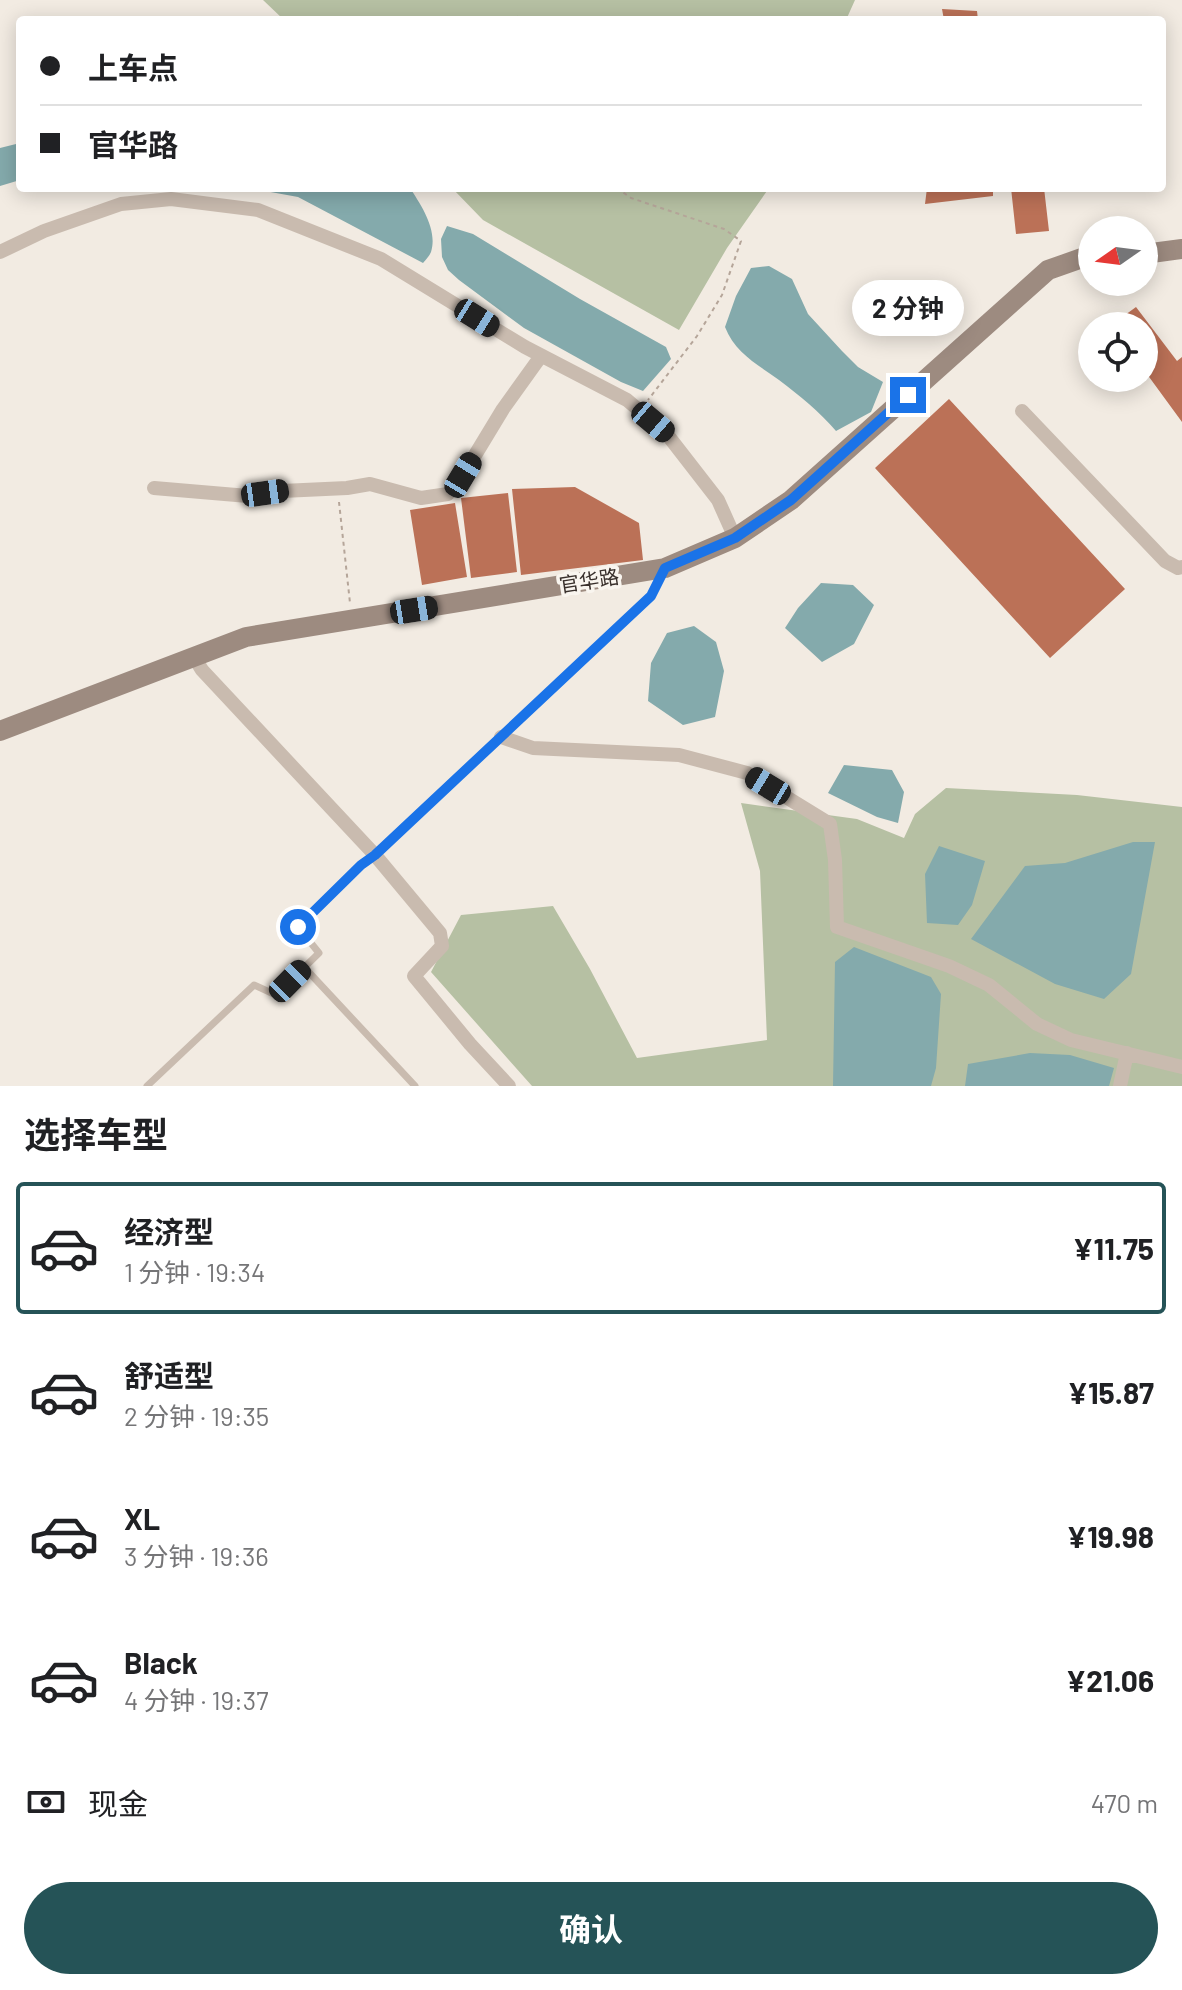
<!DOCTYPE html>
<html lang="zh">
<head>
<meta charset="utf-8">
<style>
  body { margin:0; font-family:Barlow,"Noto Sans SC",sans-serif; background:#f2f2f2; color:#202124; height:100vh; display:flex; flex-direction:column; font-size:30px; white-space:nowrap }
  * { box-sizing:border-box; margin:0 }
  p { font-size:26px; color:#757577 }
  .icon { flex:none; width:44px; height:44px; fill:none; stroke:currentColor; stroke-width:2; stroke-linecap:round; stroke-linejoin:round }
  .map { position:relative; height:1086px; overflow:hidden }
  .panel { display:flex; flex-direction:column; background:#fff; flex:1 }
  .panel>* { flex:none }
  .hud { position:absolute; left:16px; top:16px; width:1150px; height:176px; border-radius:8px; box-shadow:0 4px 20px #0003; display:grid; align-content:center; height:176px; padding:0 24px; background:#fff }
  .needle { width:52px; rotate:256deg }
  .buttons { position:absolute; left:1078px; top:216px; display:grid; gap:16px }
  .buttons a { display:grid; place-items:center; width:80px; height:80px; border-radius:50%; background:#fff; box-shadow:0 4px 20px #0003; font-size:40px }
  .end { position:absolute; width:36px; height:36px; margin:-18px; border:10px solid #1a73e8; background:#fff; box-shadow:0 0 0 4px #fff }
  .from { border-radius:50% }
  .bubble { position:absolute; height:56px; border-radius:28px; background:#fff; box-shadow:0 4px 20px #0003; font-size:26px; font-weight:700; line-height:56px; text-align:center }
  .car { position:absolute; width:24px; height:48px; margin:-24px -12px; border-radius:10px; box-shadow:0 0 6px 2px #0007; background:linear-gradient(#222 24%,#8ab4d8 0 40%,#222 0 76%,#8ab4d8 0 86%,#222 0) }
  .hud b { display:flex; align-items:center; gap:28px; height:76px; font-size:30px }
  .hud b+b { border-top:2px solid #e0e0e0 }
  .hud i { width:20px; height:20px; background:#202124 }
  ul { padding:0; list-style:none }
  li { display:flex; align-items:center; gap:24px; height:132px; margin:0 16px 12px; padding:0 8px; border:4px solid transparent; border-radius:8px }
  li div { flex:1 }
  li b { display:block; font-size:30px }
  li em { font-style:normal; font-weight:700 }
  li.on { border-color:#255357 }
  li>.icon { width:72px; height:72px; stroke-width:1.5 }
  h2 { padding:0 24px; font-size:36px; line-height:96px }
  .pay { display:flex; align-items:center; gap:20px; height:88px; padding:0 24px; font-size:30px }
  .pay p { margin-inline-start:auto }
  .cta { display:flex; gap:16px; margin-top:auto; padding:16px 24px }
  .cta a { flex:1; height:92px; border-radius:48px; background:#255357; color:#fff; font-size:32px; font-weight:700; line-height:92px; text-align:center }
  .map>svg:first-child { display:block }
  .green { fill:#b6c0a3 }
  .water { fill:#84aaac }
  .building { fill:#bb7157 }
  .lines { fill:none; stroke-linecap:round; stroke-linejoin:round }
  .path { stroke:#b5a599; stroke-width:2; stroke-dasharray:4 4; stroke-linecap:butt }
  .service { stroke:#c9bbaf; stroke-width:7 }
  .minor { stroke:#c9bbaf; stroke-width:14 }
  .secondary { stroke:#9d8b80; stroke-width:20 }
  .route { stroke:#1a73e8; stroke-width:10 }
  .labels { text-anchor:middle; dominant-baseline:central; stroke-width:7; stroke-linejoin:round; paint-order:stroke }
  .street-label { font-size:20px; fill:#39302c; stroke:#f9f5ef }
</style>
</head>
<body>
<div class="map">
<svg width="1182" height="1086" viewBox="0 0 1182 1086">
  <rect width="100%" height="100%" fill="#f2ebe2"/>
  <path class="green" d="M263,0H855L846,20H284Z
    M452,188H769L727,248L679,330L483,220Z
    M946,788L1077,795L1182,807V1086H532L431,972L461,915L553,906L590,969L637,1058L767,1040L760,871L741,803L857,819L904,838L915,814Z"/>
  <path class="water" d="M20,143V180L0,186V148Z
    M248,188H410C421,205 438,230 431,252C430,255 425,261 423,263L298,197Z
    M447,226L473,234L580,299L666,347L671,359L643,391L621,382L524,328L459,280L448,270L442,257L441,239Z
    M769,266L792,279L808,314L842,351L858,367L883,382L871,412L836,431C820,412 799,395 779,380C757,364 735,353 725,327L736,296L751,268Z
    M821,583L853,585L874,605L854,644L822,662L785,628L798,608Z
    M694,626L716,642L724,671L715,717L683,725L648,701L651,663L667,633Z
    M844,765L892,770L904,792L898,823L877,817L828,793Z
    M1133,842H1155L1131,974L1104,999L1055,984L971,939L1025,866L1065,863Z
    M939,846L985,861L972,905L958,925L927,923L925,874Z
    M854,947L931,977L941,994L936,1068L931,1086H833L835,962Z
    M1030,1053L1070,1055L1114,1068L1109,1086H965L968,1064Z"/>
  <path class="building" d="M942,9L977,11L978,20H944Z
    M927,188H993V196L925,204Z
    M1011,188H1044L1049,231L1016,234Z
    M1136,307L1177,361L1182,357V422L1144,370V326H1110Z
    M949,399L1125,589L1050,658L875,468Z
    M575,487L639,523L643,560L521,575L512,489Z
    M508,493L517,572L471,578L461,498Z
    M455,503L467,577L422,585L410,510Z"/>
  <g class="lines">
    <path class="path" d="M517,16L518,20
      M617,188L631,198L724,229L741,241L722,295L697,336L648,400
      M339,502L350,603"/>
    <path class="service" d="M304,967L415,1086
      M147,1086L254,985L276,995L319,953L298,927L361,865L375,855L651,596L662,573"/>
    <path class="minor" d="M0,252L44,231L121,204L171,199L258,210L381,259L525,347L627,400L666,433L718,500L735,538
      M1022,411L1165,561L1178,568L1182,567
      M154,488L248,496L282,491L347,488L370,484L421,498L448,494L463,475L503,409L541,356
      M194,657L202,670L375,855L440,933L442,946L414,976L470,1044L509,1086
      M501,737L533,748L679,755L747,773L830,824L835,860L837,927L949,966L989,985L1037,1024L1071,1040L1182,1067
      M1120,1086L1127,1053"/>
    <path class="secondary" d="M1144,254L1182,249
      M0,731L246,637L665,568L735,538L791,500L1048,270L1082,258L1092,257"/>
  </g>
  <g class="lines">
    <path class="route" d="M298,927L361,865L375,855L651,596L665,568L735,538L791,500L908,395"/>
  </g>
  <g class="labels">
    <g class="street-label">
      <text transform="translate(589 580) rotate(-9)">官华路</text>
    </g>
  </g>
</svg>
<div class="buttons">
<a><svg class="needle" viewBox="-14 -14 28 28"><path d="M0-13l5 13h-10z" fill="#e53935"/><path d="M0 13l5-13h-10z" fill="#757577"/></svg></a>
<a><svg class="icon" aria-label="locate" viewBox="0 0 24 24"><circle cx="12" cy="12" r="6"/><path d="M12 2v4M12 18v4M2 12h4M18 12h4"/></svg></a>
</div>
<i class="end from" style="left:298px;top:927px"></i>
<i class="end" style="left:908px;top:395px"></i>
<div class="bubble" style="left:852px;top:280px;width:112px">2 分钟</div>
<i class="car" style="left:477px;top:318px;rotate:122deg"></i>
<i class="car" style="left:653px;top:422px;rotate:130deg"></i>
<i class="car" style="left:463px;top:475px;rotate:31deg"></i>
<i class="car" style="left:265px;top:493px;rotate:82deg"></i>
<i class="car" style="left:414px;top:610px;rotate:81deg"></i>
<i class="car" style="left:768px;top:786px;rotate:301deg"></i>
<i class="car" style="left:290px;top:981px;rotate:45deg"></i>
<div class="hud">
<b><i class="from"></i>上车点</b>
<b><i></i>官华路</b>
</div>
</div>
<section class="panel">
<h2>选择车型</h2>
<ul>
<li class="on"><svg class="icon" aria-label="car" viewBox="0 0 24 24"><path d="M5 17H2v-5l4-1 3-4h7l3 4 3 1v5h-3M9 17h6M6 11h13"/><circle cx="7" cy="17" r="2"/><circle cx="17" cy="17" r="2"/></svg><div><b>经济型</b><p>1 分钟 · 19:34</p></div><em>¥11.75</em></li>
<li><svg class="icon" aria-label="car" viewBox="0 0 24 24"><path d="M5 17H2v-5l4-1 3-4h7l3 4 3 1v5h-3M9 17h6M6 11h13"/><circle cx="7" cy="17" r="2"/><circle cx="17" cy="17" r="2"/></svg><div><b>舒适型</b><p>2 分钟 · 19:35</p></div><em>¥15.87</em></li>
<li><svg class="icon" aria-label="car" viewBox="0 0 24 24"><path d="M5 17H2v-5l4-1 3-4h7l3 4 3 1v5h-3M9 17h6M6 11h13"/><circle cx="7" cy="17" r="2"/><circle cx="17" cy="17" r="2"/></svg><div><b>XL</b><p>3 分钟 · 19:36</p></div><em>¥19.98</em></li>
<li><svg class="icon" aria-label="car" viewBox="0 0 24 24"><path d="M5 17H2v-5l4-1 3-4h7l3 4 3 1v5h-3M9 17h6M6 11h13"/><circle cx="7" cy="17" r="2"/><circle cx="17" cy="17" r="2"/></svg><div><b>Black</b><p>4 分钟 · 19:37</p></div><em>¥21.06</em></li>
</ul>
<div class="pay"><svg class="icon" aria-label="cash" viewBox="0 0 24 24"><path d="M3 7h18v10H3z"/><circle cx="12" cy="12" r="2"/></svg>现金<p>470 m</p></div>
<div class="cta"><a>确认</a></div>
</section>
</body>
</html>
